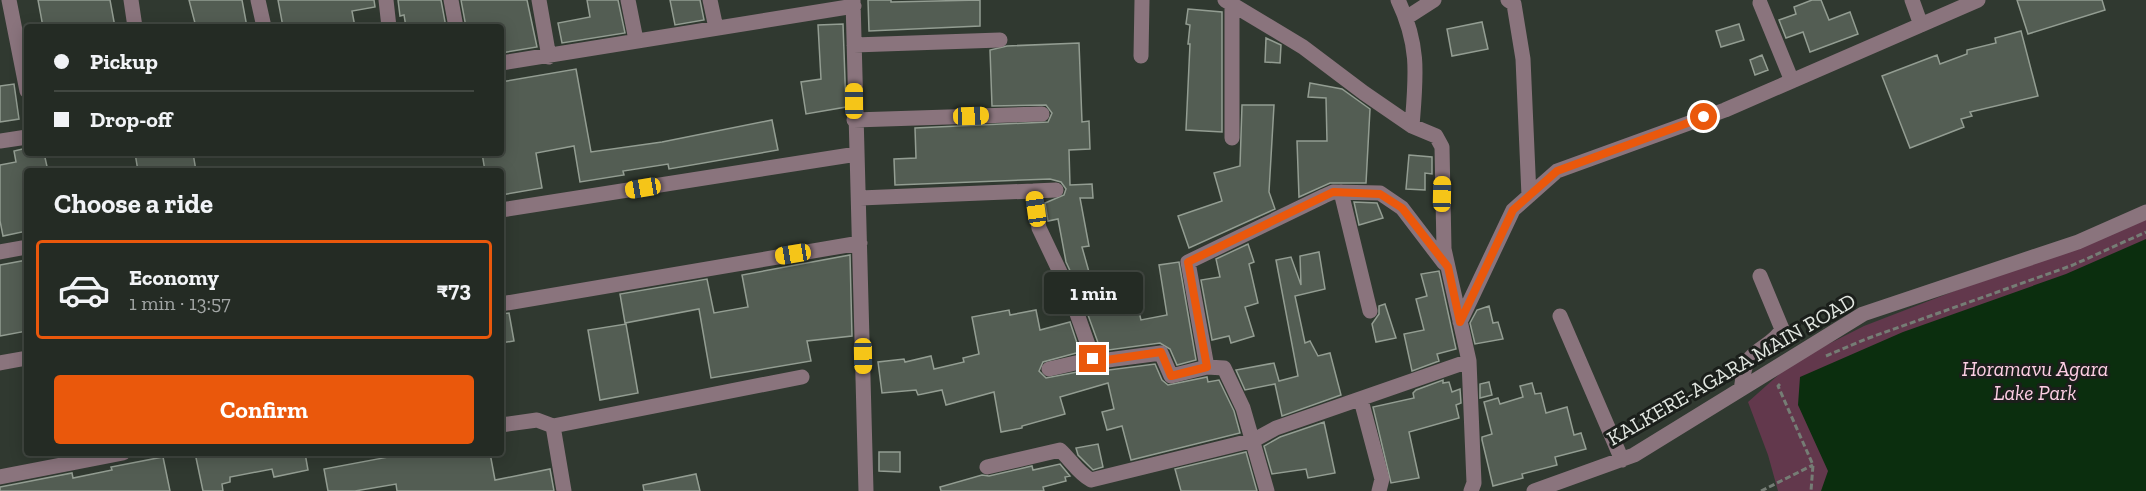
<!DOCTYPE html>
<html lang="en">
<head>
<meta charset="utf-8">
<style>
  body { margin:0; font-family:"Zilla Slab",serif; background:#303731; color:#f1f3f6; height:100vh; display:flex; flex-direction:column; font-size:22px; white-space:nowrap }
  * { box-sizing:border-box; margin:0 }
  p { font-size:20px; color:#a3a7a6 }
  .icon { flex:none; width:33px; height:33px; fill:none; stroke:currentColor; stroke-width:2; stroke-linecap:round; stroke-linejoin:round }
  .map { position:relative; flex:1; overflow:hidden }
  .panel { position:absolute; left:24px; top:168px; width:480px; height:288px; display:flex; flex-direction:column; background:#242b24; border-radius:6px; box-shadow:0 3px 15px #0003,0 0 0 2px #414741 }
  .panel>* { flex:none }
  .guide { position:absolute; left:24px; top:24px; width:480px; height:132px; border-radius:6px; box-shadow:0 3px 15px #0003,0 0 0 2px #414741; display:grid; align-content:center; height:132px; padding:0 30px; background:#242b24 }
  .end { position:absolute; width:27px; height:27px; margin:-14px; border:8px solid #ea580c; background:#fff; box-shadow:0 0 0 3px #fff }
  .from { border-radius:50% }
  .bubble { position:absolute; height:42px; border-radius:6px; background:#242b24; box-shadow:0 3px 15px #0003,0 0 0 2px #414741; font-size:20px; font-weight:700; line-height:42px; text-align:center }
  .car { position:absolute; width:18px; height:36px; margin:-18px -9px; border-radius:8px; box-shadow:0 0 4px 2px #0007; background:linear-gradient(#f5c518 24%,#345 0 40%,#f5c518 0 76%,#345 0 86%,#f5c518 0) }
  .guide b { display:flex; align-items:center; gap:21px; height:57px; font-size:22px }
  .guide b+b { border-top:2px solid #414741 }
  .guide i { width:15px; height:15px; background:#f1f3f6 }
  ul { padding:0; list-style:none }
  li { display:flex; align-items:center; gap:18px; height:99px; margin:0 12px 9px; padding:0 18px; border:3px solid transparent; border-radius:6px }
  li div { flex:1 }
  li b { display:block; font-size:22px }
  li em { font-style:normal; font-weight:700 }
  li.active { border-color:#ea580c }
  li>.icon { width:54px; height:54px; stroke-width:1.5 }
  h2 { padding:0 30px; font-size:27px; line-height:72px }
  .primary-button { display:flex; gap:12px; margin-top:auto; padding:12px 30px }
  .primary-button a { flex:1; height:69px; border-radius:6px; background:#ea580c; color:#fff; font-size:24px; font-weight:700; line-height:69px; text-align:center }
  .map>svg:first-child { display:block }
  .green { fill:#62384c }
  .water { fill:#0b2e0e }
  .building { fill:#535d53; stroke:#939d92; stroke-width:1.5 }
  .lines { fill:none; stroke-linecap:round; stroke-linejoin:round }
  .path { stroke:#757d75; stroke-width:3; stroke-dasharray:6 3; stroke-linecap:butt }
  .minor { stroke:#8a747d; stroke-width:15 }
  .route { stroke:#ea580c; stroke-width:8 }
  .labels { text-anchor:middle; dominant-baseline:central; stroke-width:6; stroke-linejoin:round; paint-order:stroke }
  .park-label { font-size:21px; font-style:italic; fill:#fdcee3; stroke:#1b1f1b }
  .street-label { font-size:21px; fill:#e2e7e1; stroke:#1b1f1b }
</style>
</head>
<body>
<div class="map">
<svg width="2146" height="491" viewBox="0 0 2146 491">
  <rect width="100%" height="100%" fill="#303930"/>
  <path class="green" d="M2146,217V491H1778L1768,455L1748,402L1793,362L1864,326Z"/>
  <path class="water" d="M2146,239V491H1821L1828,471L1798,405L1800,377L1903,332L2066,274Z"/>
  <path class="building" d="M38,0H110L115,27H43Z
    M189,0H242L247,27H196Z
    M278,0H374L375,7L352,11L355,27H283Z
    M398,0H441L446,27H406L404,15L400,16Z
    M461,0H527L537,47L501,53V27H466Z
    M587,0H618L625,33L562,43L558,23L590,17Z
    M670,0H700L704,20L675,25Z
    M868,0H891V2L980,0V26L869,31Z
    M1812,0H1821L1829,20L1850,12L1858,34L1810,52L1803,32L1786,38L1779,20L1796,14L1794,7Z
    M2017,0H2102L2105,10L2028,34Z
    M1188,9L1222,12V132L1186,130L1190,44H1188L1190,25L1186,24Z
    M1482,22L1488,49L1452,56L1447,29Z
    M843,24L846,107L806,114L801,82L821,79L818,25Z
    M1739,24L1744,40L1721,47L1716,31Z
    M2021,31L2038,96L1970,112L1972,116L1961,119L1964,127L1910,148L1882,76L1937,55L1940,64L1967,54V50L1996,43L1995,38Z
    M1266,38L1281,45L1280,63L1265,62Z
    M1079,43L1082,122L1089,121L1090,149L1069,150L1070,185L1092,184L1093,198H1080L1089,246L1082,247L1089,272L1073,277L1066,262L1058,219L1048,221L1045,203L1064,195L1066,189L1061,182L1050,179L895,185L894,159L916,158L915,128L1048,122L1052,113L1046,105L992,106L990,50L1007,46Z
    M1762,55L1768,70L1755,75L1750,60Z
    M576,69L591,152L662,142L772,120L778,150L669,169L668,164L623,171L624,175L580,182L574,146L536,153L542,188L501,195V171H485L482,153H501V82Z
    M1310,83L1342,89L1370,109L1366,183H1330L1299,197L1297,141H1327L1326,98L1308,97Z
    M14,84L19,119L0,122V86Z
    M1242,105H1274L1269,192L1275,209L1189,248L1178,216L1222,201L1214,173L1240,166Z
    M27,148V153H44L48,171H27V231L3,236L0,221V165L16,162L14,151Z
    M135,153H193L196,171H138Z
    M1409,155L1432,157V174L1425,173V190L1406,189Z
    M1354,202L1377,203L1383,218L1359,225Z
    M1248,244L1254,262L1249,264L1258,303L1245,307L1254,336L1231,343L1229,336L1212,340L1201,280L1220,277L1216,259Z
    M1319,252L1325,289L1295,296L1305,343L1310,341L1318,356L1330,353L1341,395L1282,416L1275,384L1245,390L1236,370L1274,363L1279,381L1298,376L1276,260L1291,257L1301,285L1300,256Z
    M850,255L852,336L807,341L811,361L711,378L699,309L625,323L620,294L707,279L714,313L748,307L742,275Z
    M27,260V331L0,336V265Z
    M1179,262L1196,360L1177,365L1170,349L1160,343L1101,351L1088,315L1111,310L1105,278L1129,273L1141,320L1167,315L1159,265Z
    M1439,271L1456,349L1437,354L1439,361L1412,371L1404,334L1424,330L1416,299L1427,296L1421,274Z
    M1385,304L1396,338L1376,342L1372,324L1379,314V306Z
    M1489,306L1493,323L1498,322L1503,339L1475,344L1470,323L1477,310Z
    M1009,310L1010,315L1036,310L1040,330L1070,322L1080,352L1043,362L1039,371L1046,378L1093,369L1101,371L1155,364L1162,380L1168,385L1207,377L1208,382L1219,380L1234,411L1240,433L1131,460L1122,426L1107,430L1102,412L1114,409L1108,383L1060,397L1065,414L1022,426V428L1001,432L994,392L946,405L942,390L918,395L916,390L882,393L878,362L904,359L905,362L931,356L934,369L964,362L963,358L979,354L972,317Z
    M509,313L514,341L501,343V314Z
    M626,324L638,393L600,400L588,330Z
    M1443,380V383L1449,382L1452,392L1460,389L1461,403L1456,405L1459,418L1409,432L1419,478L1391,483L1373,407L1414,398L1413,393L1416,390Z
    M1489,382L1492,395L1480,398V384Z
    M1532,383L1535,394L1541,393L1546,413L1567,407L1574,435L1581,433L1586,449L1555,457L1557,465L1522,474L1523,478L1493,486L1482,440V437L1492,434L1484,402L1498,398L1500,404L1523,397L1520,386Z
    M1324,422L1335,473L1308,478L1306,469L1272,474L1264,446L1280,437Z
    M1098,444L1103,467L1093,470L1078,455L1076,448Z
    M879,452H900V472L879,471Z
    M1246,452L1257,491H1181L1175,469Z
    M195,453H305L308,470L274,477L272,469L230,477V482L222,484L223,491H203Z
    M394,453H490L495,480L550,469L554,491H397L396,484L355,491H328L324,469L394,456Z
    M163,457L170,491H0V487L72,473L73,478L112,470L111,467Z
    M1060,464L1070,476L1065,477L1066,481L1043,487L1044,491H941L940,487L982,475L989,476L1032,466L1033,470Z
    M696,474L700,491H644L643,485Z"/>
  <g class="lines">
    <path class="path" d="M1826,356L1866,339L2073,265L2146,232
      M1780,384L1778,386L1813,465L1811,491
      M1761,491L1813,465"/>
    <path class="minor" d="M9,0L27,91
      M131,0L135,27
      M258,0L264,27
      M386,0L389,27
      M451,0L456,27
      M539,0L549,57
      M628,0L636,40
      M710,0L716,28
      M853,0L866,491
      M1225,0L1303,47L1364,93L1412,126L1436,136L1442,147L1444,249L1469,361L1474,483L1471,491
      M1398,0C1420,46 1416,76 1412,126
      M1508,0L1514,4L1523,59L1529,196
      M1912,0L1921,25
      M1760,3L1792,81
      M1232,4V138
      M1406,18L1434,0
      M854,45L1000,40
      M1141,56L1142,0
      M501,63L854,6
      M854,120L1042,114
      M0,141L27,137
      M1034,191L1039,228L1069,291L1093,359L1100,361L1161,353L1171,376L1207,367
      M1341,192L1370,311
      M860,198L1056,190
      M501,210L857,154
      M0,252L27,247
      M501,304L860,243
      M1560,316L1622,460
      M1460,322L1513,210L1557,171L1725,110L1978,0
      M0,363L27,358
      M1049,369L1093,359
      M1741,389C1743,381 1743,368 1748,361C1757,347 1775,344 1782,329L1760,276
      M1361,400L1382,479L1379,491
      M501,425L537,420L553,426L802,377
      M553,426L564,491
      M987,467L1060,450C1071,460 1078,473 1091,480L1254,440L1276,428L1469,361
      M0,477L123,453
      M1267,491L1243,408L1224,368L1207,367L1188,262L1324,196L1333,192L1380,193L1402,208L1444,263
      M1534,491L1634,455L1863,314L2078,242L2146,212"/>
  </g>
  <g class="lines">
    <path class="route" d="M1093,359L1100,361L1161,352L1171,376L1207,367L1188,262L1333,192L1380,194L1402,208L1448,267L1460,322L1513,210L1557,171L1704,117"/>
  </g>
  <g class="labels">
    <g class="park-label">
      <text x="2035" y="368">Horamavu Agara<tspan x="2035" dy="24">Lake Park</tspan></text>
    </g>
    <g class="street-label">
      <text transform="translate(1731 369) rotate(-30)">KALKERE-AGARA MAIN ROAD</text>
    </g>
  </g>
</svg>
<i class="end from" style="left:1704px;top:117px"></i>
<i class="end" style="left:1093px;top:359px"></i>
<div class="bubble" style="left:1044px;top:272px;width:99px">1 min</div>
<i class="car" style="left:854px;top:101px;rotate:0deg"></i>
<i class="car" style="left:971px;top:116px;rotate:88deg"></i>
<i class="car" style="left:643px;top:188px;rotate:261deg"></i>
<i class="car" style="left:1442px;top:194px;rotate:1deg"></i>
<i class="car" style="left:1036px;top:209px;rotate:352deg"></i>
<i class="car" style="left:793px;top:254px;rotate:261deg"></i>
<i class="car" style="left:863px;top:356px;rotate:179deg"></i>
<div class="guide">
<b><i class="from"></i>Pickup</b>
<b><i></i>Drop-off</b>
</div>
<section class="panel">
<h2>Choose a ride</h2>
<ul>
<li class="active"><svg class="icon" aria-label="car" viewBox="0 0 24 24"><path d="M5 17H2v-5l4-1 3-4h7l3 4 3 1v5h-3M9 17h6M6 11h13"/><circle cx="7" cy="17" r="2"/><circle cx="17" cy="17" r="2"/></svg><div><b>Economy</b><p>1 min · 13:57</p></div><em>₹73</em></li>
</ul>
<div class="primary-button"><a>Confirm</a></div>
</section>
</div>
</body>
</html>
